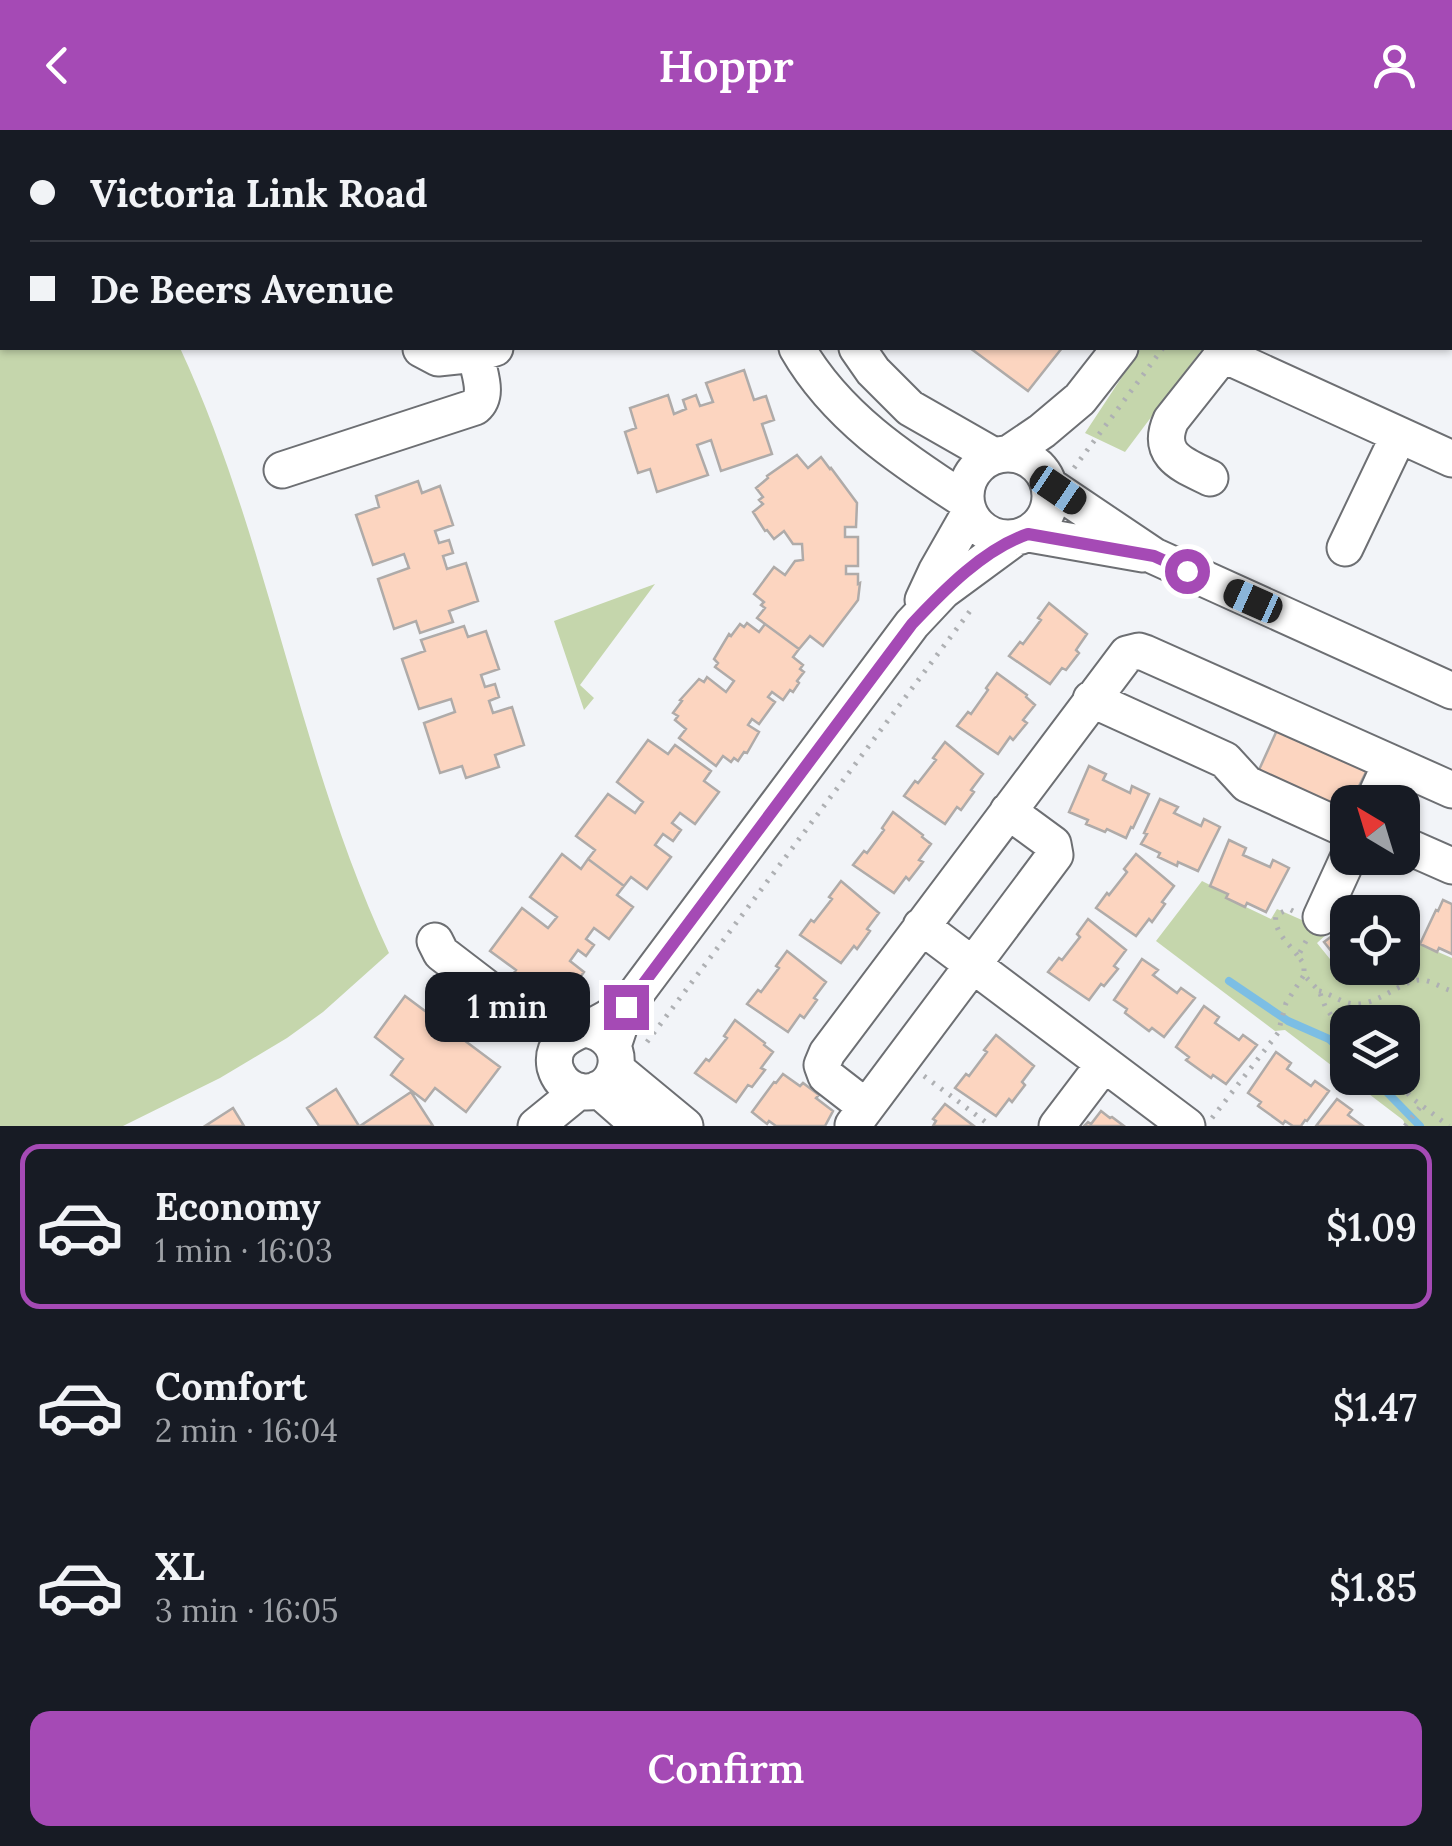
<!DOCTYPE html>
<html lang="en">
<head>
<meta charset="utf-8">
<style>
  body { margin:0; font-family:Lora,serif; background:#242831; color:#f1f3f6; height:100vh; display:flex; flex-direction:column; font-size:38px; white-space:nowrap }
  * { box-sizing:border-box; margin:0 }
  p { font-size:32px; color:#9ea1a6 }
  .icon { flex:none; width:55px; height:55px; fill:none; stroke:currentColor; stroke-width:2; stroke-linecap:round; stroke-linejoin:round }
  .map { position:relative; height:996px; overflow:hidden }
  .drawer { display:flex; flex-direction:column; background:#171b24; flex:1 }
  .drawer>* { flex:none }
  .hud { position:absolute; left:0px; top:0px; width:1452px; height:220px; box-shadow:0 2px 8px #0004; display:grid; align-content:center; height:220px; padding:0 30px; background:#171b24 }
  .needle { width:65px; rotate:322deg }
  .fabs { position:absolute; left:1330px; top:655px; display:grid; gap:20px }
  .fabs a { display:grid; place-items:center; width:90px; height:90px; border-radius:20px; background:#171b24; box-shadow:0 2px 8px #0004; font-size:50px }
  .end { position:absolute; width:45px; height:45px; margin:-22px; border:12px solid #a54ab5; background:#fff; box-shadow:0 0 0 5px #fff }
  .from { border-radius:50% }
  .bubble { position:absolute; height:70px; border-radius:20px; background:#171b24; box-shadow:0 2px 8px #0004; font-size:32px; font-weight:600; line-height:70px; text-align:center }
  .car { position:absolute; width:30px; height:60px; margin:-30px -15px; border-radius:12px; box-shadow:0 0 8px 2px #0007; background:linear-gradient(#222 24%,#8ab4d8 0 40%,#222 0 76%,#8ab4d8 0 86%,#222 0) }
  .hud b { display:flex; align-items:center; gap:35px; height:95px; font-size:38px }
  .hud b+b { border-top:2px solid #363941 }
  .hud i { width:25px; height:25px; background:#f1f3f6 }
  ul { padding:18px 0 0; list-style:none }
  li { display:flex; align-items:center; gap:30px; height:165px; margin:0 20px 15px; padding:0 10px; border:5px solid transparent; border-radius:20px }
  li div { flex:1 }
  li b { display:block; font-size:38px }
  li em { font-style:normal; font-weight:600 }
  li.current { border-color:#a54ab5 }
  li>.icon { width:90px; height:90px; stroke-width:1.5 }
  .action { display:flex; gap:20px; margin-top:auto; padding:20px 30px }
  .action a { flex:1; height:115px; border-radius:20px; background:#a54ab5; color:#fff; font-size:40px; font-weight:600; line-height:115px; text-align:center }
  header { display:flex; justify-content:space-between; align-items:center; height:130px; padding:0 30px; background:#a54ab5; color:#fff; font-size:45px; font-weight:600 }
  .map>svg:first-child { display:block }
  .green { fill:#c5d6ac; fill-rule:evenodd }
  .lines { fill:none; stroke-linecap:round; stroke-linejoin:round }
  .stream { stroke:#7cbee4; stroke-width:8 }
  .building { fill:#fcd5c0; stroke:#afaba9; stroke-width:2.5 }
  .minor-casing { stroke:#6d6f73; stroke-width:39 }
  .path { stroke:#aeb0b3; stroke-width:5; stroke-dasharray:2.5 8; stroke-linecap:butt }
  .minor { stroke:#fff; stroke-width:35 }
  .route { stroke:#a54ab5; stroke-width:12 }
</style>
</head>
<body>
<header><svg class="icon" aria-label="back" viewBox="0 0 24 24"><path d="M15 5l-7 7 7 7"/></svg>Hoppr<svg class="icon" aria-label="person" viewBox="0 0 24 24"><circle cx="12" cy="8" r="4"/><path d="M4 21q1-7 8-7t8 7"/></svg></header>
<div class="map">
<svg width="1452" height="996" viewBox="0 0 1452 996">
  <rect width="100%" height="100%" fill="#f2f4f8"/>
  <path class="green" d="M0,65H2V218H180C270,412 298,629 389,823L323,882L287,908L220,948L123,996H0Z
    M1141,218H1203L1125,322L1085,303Z
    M655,454L580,555L594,568L584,580L554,491Z
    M1202,751L1228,764L1227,768L1271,789L1277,779L1329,802L1317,813L1351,855L1378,838H1402L1403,821L1415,812L1452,828V996H1406L1403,990L1285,900L1275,901L1156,811ZM1348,892H1402V948H1348Z"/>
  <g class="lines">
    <path class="stream" d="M1229,851L1288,891L1329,909L1348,926
      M1373,948L1420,996"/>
  </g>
  <path class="building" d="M852,0H934L932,2H851Z
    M1114,0H1226L1224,2H1112Z
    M970,218H1062L1028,261Z
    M744,240L754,270L766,266L774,290L762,294L772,324L721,341L711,310L697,315L708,345L657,362L650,339L638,343L625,302L636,298L630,278L668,265L674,284L686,279L683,270L696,265L700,276L713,272L706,253Z
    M797,325L808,338L821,327L830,339L831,338L857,373L856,397H845V407H858V436H846V444H858V454L860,453L858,470L823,516L810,506L799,519L757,488L765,478L761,475L764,472L754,464L774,437L785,445L795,431L803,430L802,414H793L784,401L774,409L767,400L765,401L753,382L763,374L759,370L763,367L756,358L768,348L767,346Z
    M418,351L422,363L440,356L453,395L435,401L439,413L449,410L453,423L443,426L447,439L466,433L478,471L449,481L453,492L420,503L416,491L394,499L378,449L409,438L404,424L373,435L356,385L379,377L376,366Z
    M1049,473L1087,504L1076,520L1079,523L1066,540L1062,538L1050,554L1009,526L1020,512L1023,514L1041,490L1038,488Z
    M747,493L759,502L765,494L799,519L793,527L803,535L800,539L804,542L797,551L799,553L793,562L790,560L783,570L772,562L768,567L775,572L759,594L752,589L748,595L759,602L747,623L744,622L738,631L734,628L731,632L723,626L716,636L679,608L686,599L675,590L678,586L673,583L682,571L680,570L699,549L704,552L707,547L726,562L734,551L715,537L718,533L714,529L729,504L731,506L740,494L744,497Z
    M464,496L468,507L486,501L499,539L481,545L485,557L495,554L499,567L489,571L493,583L512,577L524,615L495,625L499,637L466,648L462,636L440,643L424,593L455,582L451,569L419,579L402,529L425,521L421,510Z
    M997,543L1027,565L1026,567L1035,575L1023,590L1027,593L1013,610L1010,607L998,624L957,596L968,582L971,584L988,560L986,558Z
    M1278,598L1367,640L1351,672H1348V681L1258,642Z
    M648,610L668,624L675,615L711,641L704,651L719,662L695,694L680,683L672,693L681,700L673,711L663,704L655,715L671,727L647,759L631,747L624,756L588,729L595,720L576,706L608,664L635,683L643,672L617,652Z
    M945,612L983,644L971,660L974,662L961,680L957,677L945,694L904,666L915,651L918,653L936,630L933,628Z
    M1089,636L1106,644L1103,650L1130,663L1132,656L1149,664L1133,698L1131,697L1126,708L1107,699L1105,702L1086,694L1088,690L1069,682Z
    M1160,669L1178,677L1174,683L1201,696L1204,689L1220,697L1198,741L1178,732L1177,736L1158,727L1160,723L1141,714L1147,704L1144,703Z
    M893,682L923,705L922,707L931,714L919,730L923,732L909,750L906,747L894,763L853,735L864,721L867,723L884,700L882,698Z
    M1229,710L1246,718L1243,725L1270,737L1273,730L1289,738L1266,782L1247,773L1245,777L1226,768L1228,764L1210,756Z
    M562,724L581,739L588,729L624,756L617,765L633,777L609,809L594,798L586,809L594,815L586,826L578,820L570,831L584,842L560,874L543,861L536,870L509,850L516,840L490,821L522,778L548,798L557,787L530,767Z
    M1136,724L1174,756L1162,772L1165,774L1152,792L1149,789L1136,806L1096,778L1107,763L1109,765L1127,742L1124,739Z
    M841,751L879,783L867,799L870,801L857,819L854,816L841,833L800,805L811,790L814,792L832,769L829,767Z
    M1443,770L1452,774V824L1439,818L1437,822L1420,814L1436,780L1438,781Z
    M1348,788V838H1366L1368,840L1355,851L1324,812L1336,803L1333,800Z
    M1088,789L1126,820L1114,836L1118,839L1104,856L1101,854L1089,870L1048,842L1059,828L1062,830L1080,807L1077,804Z
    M787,821L826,852L814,868L817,870L804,888L800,885L788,902L747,874L758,860L761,862L779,838L776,836Z
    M1142,829L1158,840L1153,845L1177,863L1181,858L1195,868L1164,907L1152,898L1149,901L1125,883L1127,879L1114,870Z
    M405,866L500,937L466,982L435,958L425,971L391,945L403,929L375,907Z
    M1204,876L1219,887L1215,893L1239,910L1243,905L1257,915L1226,954L1213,945L1211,948L1186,930L1189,927L1176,917Z
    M735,890L765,913L764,915L773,922L761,938L765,940L752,957L748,955L736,972L695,943L706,929L709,931L727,908L724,906Z
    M996,905L1034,936L1022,952L1025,955L1012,972L1009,969L996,986L955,958L966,944L969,946L987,922L984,920Z
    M1276,922L1291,933L1287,939L1311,956L1315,951L1329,961L1307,991L1305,990L1301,996H1293L1285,991L1283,994L1258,976L1261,972L1248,963Z
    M783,944L800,956L803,953L819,965L816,968L833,981L825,996H776L769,991L767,994L752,982L774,952L776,953Z
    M336,959L359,996H319L307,978Z
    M411,962L433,996H360Z
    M1337,969L1352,980L1348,985L1363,996H1316Z
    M945,974L974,996H933L936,991L933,989Z
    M233,978L244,996H205Z
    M1101,981L1110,988L1112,987L1124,996H1084L1088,992L1091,994Z"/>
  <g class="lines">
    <g class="minor-casing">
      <path id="minor" d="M41,0V2
        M249,0V2
        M788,0V2
        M742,2V0
        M1233,2L1235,0
        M1283,2L1285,0
        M1450,56H1452
        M1450,154L1452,149
        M797,218C836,286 901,329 966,371
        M857,218L873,241L910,278L994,326
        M421,219L438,228L476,224
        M1222,224L1452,329
        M966 366a42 42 0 1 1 84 0a42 42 0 1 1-84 0Z
        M1008,324L1042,301L1080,269L1120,218
        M282,340L475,277C490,264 478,242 476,224L495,218
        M1210,348C1184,335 1155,326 1171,290L1228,218
        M1050,356L1154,426L1452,561
        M1029,404L1143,424
        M1345,418L1399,305
        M923,470L936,442L969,384
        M1091,569L1225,630L1247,654L1348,700
        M1373,672L1391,633
        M1402,714L1452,736
        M1321,787L1348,728
        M921,796L1187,996
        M435,811L441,823L488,859L526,873L568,905
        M585,899C637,908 617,974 575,960C565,956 558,948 555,937C551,915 566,906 584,899C599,895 613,884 626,877
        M613,916L626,877L912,494L943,461L1015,408
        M616,939L685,996
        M598,959L640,996
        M866,977L826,946L822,935L827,923L1127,524L1139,521L1145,523L1452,660
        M853,995L1055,725L1053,714L1008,681
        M536,996L579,961
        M1057,996L1104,934"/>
    </g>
    <path class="path" d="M1418,0L1420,2
      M1321,2L1323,0
      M1074,338L1163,218
      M1293,781L1289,779L1276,785C1273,801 1289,814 1298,826
      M1306,811L1298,826L1304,834V845L1319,861L1325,876L1348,911
      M1319,861C1332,864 1342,874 1356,874C1380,874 1405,848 1422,850C1432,851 1442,858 1452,861
      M647,912L973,477
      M924,946L991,996
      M1393,948L1413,969L1449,996
      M1212,988L1278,903L1286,873L1304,845
      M1405,996L1421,976"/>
    <use href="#minor" class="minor"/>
  </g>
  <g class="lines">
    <path class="route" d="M626,877L912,494C944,460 984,419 1028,404L1154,426L1187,441"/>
  </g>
</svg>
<div class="fabs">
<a><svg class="needle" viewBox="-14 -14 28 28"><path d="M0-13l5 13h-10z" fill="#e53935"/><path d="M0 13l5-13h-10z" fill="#9ea1a6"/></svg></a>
<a><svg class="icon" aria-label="locate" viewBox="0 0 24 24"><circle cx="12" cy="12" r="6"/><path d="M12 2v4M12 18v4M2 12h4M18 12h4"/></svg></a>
<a><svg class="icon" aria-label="layers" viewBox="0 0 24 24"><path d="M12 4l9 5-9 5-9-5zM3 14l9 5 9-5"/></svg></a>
</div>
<i class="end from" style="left:1187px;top:441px"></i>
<i class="end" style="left:626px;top:877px"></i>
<div class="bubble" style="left:425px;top:842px;width:165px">1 min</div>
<i class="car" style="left:1058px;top:360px;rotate:124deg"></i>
<i class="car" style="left:1253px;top:471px;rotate:294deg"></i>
<div class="hud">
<b><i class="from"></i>Victoria Link Road</b>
<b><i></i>De Beers Avenue</b>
</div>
</div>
<section class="drawer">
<ul>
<li class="current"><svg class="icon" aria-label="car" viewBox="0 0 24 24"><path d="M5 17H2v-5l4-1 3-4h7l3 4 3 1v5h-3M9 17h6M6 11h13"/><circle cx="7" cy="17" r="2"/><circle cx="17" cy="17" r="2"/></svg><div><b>Economy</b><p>1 min · 16:03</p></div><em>$1.09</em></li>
<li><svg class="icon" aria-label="car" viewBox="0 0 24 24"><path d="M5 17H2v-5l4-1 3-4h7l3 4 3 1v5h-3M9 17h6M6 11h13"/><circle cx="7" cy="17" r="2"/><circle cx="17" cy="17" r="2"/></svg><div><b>Comfort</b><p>2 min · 16:04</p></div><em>$1.47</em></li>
<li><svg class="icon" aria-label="car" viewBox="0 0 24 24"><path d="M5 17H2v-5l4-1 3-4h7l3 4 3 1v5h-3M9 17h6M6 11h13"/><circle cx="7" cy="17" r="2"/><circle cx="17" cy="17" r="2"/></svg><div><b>XL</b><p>3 min · 16:05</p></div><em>$1.85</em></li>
</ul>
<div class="action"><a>Confirm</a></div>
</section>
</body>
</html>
